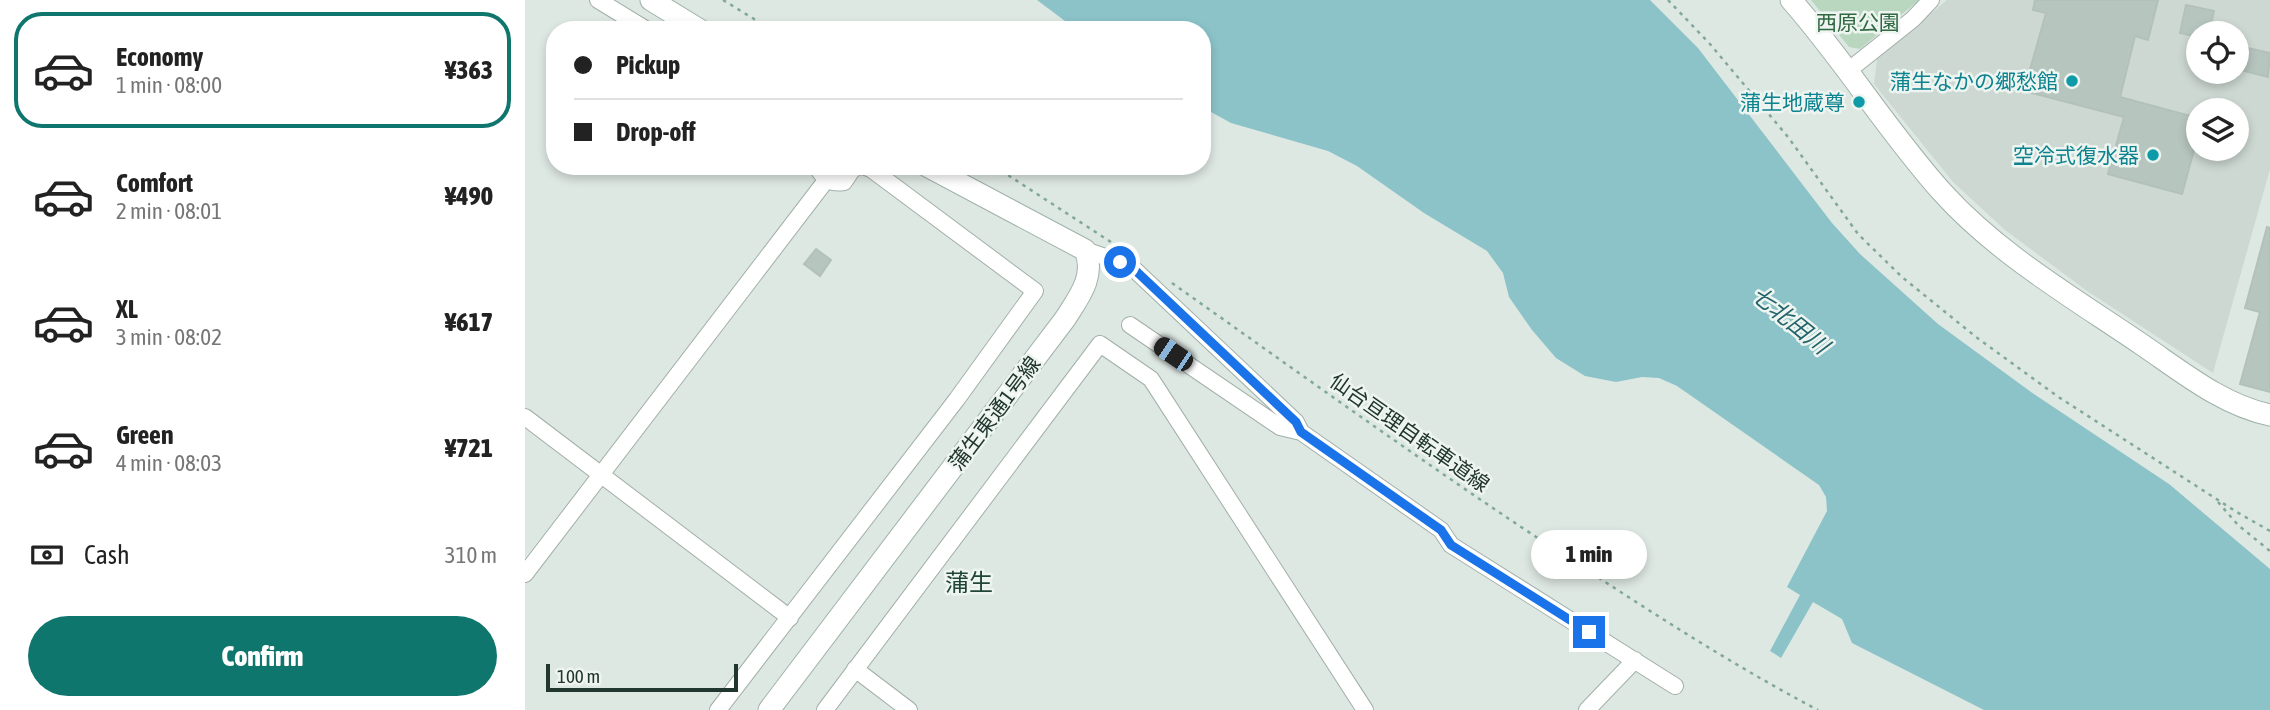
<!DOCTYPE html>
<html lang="en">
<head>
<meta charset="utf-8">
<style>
  body { margin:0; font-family:"Asap Condensed","Noto Sans JP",sans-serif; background:#f6f6f6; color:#222; height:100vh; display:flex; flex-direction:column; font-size:26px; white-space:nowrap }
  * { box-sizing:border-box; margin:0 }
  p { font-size:23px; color:#767676 }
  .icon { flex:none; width:38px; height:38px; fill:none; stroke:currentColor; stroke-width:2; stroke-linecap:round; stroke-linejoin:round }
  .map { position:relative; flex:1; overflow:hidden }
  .sheet { display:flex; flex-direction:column; background:#fff; width:525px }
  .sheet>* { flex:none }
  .top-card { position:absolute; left:21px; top:21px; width:665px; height:154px; border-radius:28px; box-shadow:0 4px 10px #0003; display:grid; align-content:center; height:154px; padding:0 28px; background:#fff }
  .controls { position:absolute; left:1661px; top:21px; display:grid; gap:14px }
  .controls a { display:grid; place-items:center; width:63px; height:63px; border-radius:50%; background:#fff; box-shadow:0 4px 10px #0003; font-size:35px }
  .scale { position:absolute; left:21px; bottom:18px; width:192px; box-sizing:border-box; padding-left:7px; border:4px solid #21362f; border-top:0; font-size:19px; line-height:24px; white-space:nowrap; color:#21362f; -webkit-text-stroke:5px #eef5f1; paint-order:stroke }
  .end { position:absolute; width:32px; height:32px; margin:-16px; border:9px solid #1a73e8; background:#fff; box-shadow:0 0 0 4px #fff }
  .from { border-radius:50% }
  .bubble { position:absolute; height:49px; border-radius:24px; background:#fff; box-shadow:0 4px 10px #0003; font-size:23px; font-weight:800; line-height:49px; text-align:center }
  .car { position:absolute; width:21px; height:42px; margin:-21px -10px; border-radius:9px; box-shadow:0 0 5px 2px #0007; background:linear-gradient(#222 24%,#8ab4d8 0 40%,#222 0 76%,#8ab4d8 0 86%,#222 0) }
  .top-card b { display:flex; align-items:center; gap:24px; height:66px; font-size:26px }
  .top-card b+b { border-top:2px solid #e0e0e0 }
  .top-card i { width:18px; height:18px; background:#222 }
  ul { padding:12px 0 0; list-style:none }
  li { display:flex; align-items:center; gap:21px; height:116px; margin:0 14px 10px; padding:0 14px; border:4px solid transparent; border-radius:28px }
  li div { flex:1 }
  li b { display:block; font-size:26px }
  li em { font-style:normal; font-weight:800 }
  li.active { border-color:#0f766e }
  li>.icon { width:63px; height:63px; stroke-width:1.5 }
  .pay { display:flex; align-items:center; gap:18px; height:77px; padding:0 28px; font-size:26px }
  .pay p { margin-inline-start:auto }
  .cta { display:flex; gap:14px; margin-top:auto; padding:14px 28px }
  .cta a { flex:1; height:80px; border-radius:42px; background:#0f766e; color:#fff; font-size:28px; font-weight:800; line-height:80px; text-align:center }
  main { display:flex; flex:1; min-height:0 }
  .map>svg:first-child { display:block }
  .built { fill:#cdd8d2; fill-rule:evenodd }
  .green { fill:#b9d7bf }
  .water { fill:#8bc3c8 }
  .building { fill:#b7c5bf; stroke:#b2c1b9; stroke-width:2 }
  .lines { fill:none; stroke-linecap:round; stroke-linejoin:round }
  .street-casing { stroke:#a2afa9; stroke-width:18 }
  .secondary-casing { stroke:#9fb2aa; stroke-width:23 }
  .path { stroke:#82a899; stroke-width:2.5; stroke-dasharray:3.5 5; stroke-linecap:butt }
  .street { stroke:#fff; stroke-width:16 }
  .secondary { stroke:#fff; stroke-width:21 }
  .route { stroke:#1a73e8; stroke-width:9 }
  .culture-dot { fill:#0f9aa8; stroke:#eef5f1; stroke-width:2.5 }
  .labels { text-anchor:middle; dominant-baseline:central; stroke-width:5; stroke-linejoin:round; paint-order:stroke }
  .park-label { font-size:21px; fill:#306842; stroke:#eef5f1 }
  .culture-label { font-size:21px; fill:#0d838f; stroke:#eef5f1; text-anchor:end }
  .street-label { font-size:21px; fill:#21362f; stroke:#eef5f1 }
  .water-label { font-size:23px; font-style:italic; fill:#23646a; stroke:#eef5f1 }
  .quarter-label { font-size:24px; fill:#204539; stroke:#eef5f1 }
</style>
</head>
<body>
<main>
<section class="sheet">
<ul>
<li class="active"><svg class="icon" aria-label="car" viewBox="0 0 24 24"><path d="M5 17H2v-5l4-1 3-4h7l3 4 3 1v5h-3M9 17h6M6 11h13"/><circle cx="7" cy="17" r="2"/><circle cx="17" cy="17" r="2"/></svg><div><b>Economy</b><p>1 min · 08:00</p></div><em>¥363</em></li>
<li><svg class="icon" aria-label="car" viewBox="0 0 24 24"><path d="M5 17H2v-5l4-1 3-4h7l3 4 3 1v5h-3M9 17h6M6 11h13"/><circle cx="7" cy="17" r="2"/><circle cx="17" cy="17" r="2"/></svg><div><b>Comfort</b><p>2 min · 08:01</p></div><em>¥490</em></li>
<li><svg class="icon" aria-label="car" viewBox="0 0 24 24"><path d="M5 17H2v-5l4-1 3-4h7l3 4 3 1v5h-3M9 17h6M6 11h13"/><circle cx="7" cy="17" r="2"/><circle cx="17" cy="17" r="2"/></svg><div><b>XL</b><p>3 min · 08:02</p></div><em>¥617</em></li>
<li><svg class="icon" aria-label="car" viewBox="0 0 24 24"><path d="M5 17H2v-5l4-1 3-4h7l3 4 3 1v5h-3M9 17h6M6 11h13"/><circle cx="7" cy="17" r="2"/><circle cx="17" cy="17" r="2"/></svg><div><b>Green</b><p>4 min · 08:03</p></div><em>¥721</em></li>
</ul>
<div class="pay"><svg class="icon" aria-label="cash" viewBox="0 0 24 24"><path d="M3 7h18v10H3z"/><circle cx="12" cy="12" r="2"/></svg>Cash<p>310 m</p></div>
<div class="cta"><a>Confirm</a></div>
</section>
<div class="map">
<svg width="1745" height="710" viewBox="0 0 1745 710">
  <rect width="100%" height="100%" fill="#dee8e3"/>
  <path class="built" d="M1422,0H1745V169L1688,373L1562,291L1480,230L1428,182L1349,84L1352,59ZM1673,33H1712V72H1673ZM1673,110H1712V149H1673Z"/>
  <path class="green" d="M1286,0H1394L1335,49L1324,47Z"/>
  <path class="water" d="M512,0H1125L1173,48L1307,223L1335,254L1413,324L1506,392L1644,484L1745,569V710H1459L1327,643L1317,619L1288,602L1256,658L1245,651L1275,595L1262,587L1302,511L1301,497L1294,485L1152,386L1134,378L1117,377L1091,382L1060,376L1031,358L1007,330L984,297L978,273L962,251L899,213L832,166L803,151L706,123L677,107V30H552Z"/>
  <path class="building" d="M1510,0H1633L1623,40L1610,36L1595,97L1673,118V135L1657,194L1583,174L1599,117L1499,91L1521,13L1508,10Z
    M1661,5L1689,11L1684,33H1673V37L1655,33Z
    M1718,47L1745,53L1743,77L1712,69Z
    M1742,227L1745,228V392L1715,384L1735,312L1720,308Z
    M291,249L306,260L295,276L279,264Z"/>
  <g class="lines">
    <g class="street-casing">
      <path id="street" d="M73,0L122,30
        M1324,70L1388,19L1406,0
        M296,166L295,172C302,181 307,184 319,182L327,170L334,166
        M560,250L595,262L611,271L771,422L776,432
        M605,325L755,427L776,432L916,530L926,545L1150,686
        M0,417L265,618
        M0,574L312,166
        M330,669L384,710
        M193,710L432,399L510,291L346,169L338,166
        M300,710L575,344L626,379L840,710
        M1062,710L1110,660"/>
    </g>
    <g class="secondary-casing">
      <path id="secondary" d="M126,0L175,30
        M1266,0C1320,61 1363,132 1417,192C1473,254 1547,297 1616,344C1656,371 1697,405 1745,415
        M244,710L540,319C554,297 571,276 560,250L402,166"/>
    </g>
    <path class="path" d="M198,0L247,30
      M1143,0L1185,44L1263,137L1333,234L1377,277L1451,337L1532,396L1710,511L1745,531
      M469,166L592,246
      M647,283C787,382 926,483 1071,576C1143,623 1217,670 1293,710
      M1693,502L1713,525L1745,551"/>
    <use href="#street" class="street"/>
    <use href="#secondary" class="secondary"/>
  </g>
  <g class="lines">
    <path class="route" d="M595,262L611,271L771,422L776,432L916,530L926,545L1064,632"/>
  </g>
  <g class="culture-dot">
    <circle cx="1547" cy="81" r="7"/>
    <circle cx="1334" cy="102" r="7"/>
    <circle cx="1628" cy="155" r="7"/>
  </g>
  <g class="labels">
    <g class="park-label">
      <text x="1333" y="22">西原公園</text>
    </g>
    <g class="culture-label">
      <text x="1533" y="81">蒲生なかの郷愁館</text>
      <text x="1320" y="102">蒲生地蔵尊</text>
      <text x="1614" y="155">空冷式復水器</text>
    </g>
    <g class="street-label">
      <text transform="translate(469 413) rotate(-53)">蒲生東通1号線</text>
      <text transform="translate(885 432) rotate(35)">仙台亘理自転車道線</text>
    </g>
    <g class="water-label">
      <text transform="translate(1265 320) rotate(39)">七北田川</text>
    </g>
    <g class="quarter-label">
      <text x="444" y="582">蒲生</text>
    </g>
  </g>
</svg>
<div class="controls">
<a><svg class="icon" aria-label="locate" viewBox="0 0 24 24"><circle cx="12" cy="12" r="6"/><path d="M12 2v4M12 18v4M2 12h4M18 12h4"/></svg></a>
<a><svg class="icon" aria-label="layers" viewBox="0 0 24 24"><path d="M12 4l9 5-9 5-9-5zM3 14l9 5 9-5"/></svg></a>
</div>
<div class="scale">100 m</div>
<i class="end from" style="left:595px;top:262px"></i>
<i class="end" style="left:1064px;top:632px"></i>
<div class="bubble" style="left:1006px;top:530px;width:116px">1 min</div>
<i class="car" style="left:648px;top:354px;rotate:304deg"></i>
<div class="top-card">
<b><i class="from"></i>Pickup</b>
<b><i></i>Drop-off</b>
</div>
</div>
</main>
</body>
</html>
